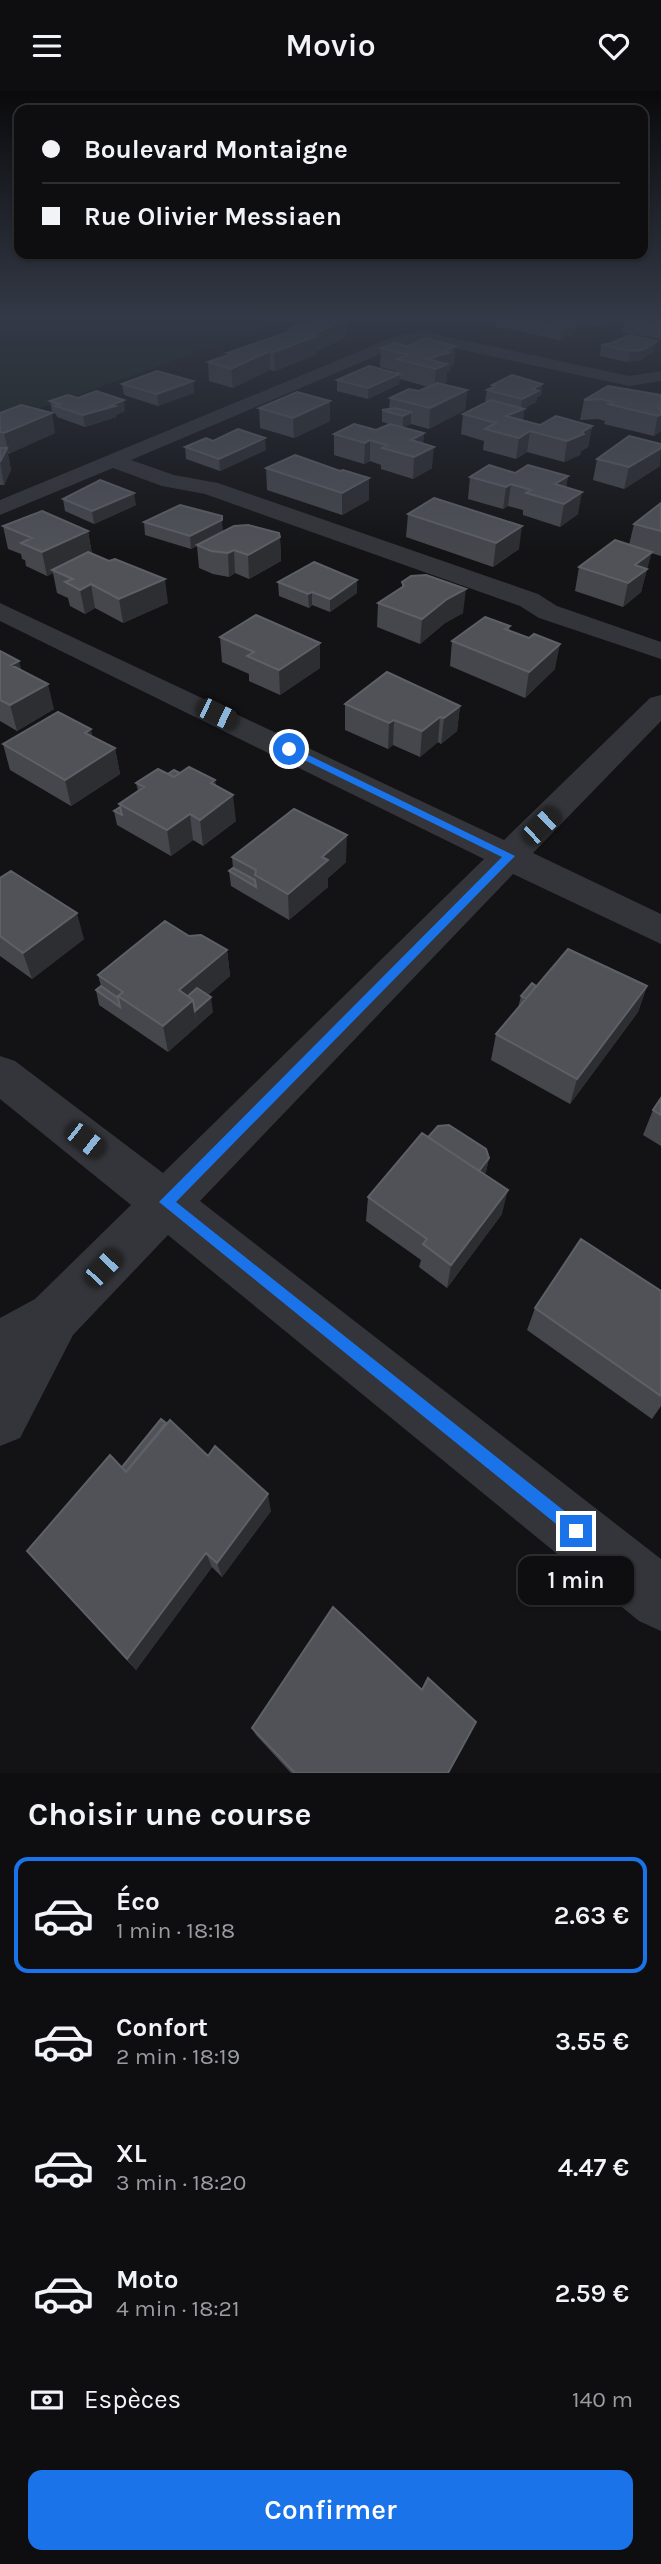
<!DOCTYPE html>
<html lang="fr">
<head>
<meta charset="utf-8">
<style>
  body { margin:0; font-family:Karla,sans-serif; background:#171719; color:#f1f3f6; height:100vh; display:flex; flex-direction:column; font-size:26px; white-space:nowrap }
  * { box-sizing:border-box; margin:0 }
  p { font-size:23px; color:#9b9c9f }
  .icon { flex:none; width:38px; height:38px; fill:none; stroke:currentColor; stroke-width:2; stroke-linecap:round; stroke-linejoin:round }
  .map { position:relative; height:1682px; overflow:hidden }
  .side { display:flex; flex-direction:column; background:#0e0e10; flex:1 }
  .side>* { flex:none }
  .banner { position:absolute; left:14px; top:14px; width:634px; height:154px; border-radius:14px; box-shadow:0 2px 5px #0004,0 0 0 2px #2e2e30; display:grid; align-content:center; height:154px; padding:0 28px; background:#0e0e10 }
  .end { position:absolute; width:32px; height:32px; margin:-16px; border:9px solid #1a73e8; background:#fff; box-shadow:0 0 0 4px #fff }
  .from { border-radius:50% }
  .bubble { position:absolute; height:49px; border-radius:14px; background:#0e0e10; box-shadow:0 2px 5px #0004,0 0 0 2px #2e2e30; font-size:23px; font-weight:600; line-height:49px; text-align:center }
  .car { position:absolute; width:21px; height:42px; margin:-21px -10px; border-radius:9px; box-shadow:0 0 5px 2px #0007; background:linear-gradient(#222 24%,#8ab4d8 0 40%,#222 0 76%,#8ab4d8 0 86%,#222 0) }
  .banner b { display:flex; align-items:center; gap:24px; height:66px; font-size:26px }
  .banner b+b { border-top:2px solid #2e2e30 }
  .banner i { width:18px; height:18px; background:#f1f3f6 }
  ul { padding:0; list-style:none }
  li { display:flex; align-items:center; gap:21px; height:116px; margin:0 14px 10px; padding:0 14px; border:4px solid transparent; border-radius:14px }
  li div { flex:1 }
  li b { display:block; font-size:26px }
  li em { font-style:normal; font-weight:600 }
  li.selected { border-color:#1a73e8 }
  li>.icon { width:63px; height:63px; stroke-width:1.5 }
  h2 { padding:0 28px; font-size:32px; line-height:84px }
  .pay { display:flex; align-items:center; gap:18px; height:77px; padding:0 28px; font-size:26px }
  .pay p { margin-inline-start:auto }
  .action { display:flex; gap:14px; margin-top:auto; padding:14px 28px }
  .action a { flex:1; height:80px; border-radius:14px; background:#1a73e8; color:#fff; font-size:28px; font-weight:600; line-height:80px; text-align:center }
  header { display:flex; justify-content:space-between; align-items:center; height:91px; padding:0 28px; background:#0e0e10; font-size:32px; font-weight:600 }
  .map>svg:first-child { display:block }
  .green { fill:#1b231c }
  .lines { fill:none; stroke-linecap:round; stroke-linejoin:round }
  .minor { fill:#34353a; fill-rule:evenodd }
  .wall { fill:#46474d }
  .shaded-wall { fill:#2d2e32 }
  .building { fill:#505258; stroke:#5e6067; stroke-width:2 }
  .route { fill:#1a73e8 }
</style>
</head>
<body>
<header><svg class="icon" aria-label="menu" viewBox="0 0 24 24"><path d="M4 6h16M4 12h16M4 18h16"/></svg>Movio<svg class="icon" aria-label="heart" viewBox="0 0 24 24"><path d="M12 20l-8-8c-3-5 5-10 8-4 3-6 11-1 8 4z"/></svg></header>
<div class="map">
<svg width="661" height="1682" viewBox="0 0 661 1682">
  <rect width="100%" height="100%" fill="#131315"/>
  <path class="green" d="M0,227H292L0,332Z"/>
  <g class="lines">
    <path class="minor" d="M421,240L629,285L661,280V290L629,295L421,250L404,253L131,369L174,384L218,392L538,503L557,515L661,551V568L539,527L520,515L205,403L162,395L113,377L0,424V409L394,246Z
      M0,512L504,749L650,607L661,604V630L533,762L661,823V853L513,783L200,1110L661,1468V1540L639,1530L168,1144L73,1244L20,1347L0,1355V1227L35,1208L131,1114L0,1008V965L15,970L163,1082L484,768L0,530Z"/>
  </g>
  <path class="wall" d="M495,227H555L575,242L560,249L495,235Z
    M565,227H618L600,236L565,229Z
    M661,227V248L622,241L624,231Z
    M290,238L347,246L317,260V263L275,280L270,279L233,297L209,290L208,271L227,264V262L290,241Z
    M601,254L654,260L641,269L628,271L600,265Z
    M407,255H455L454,274L450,276V280L447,281L446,292L443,293L467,299L465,319L429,338L411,333L403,336L424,353L432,377L413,388L381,378V374L370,370L364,373L334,364V343L376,339L389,333L382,331V319L389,318L390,307L419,300L428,296L400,288L399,293L368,308L337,300V289L396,282V280L380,276L381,257Z
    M193,290L194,302L158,315L124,304L122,293Z
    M542,293L541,304L537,306L536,311L523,318H524L523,329L540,334L592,335L588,356L581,360L580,364L564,371L527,361L516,368L483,359L484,350L461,343L463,323L487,310H485L487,299L491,297L492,294Z
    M661,304V340L654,345L604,333L605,330L598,328L580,329L584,309Z
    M50,310L125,320L116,324V326L85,336L57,326L56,323L52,321Z
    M259,317L330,330L294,347L260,337Z
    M0,322L55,342L8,363L11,379L4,394H0Z
    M213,350L266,359L220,380L186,368L185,356Z
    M597,368L660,375L624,398L593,389Z
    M266,377L340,380L369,387V409L342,424L267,399Z
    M515,382L568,385L566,396L578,423L560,436L523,424V419L508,415L503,418L468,408L470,386Z
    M63,408L136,414L94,433L65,420Z
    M661,412V465L651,462L641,501L623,516L575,500L579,476L629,454L634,433Z
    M408,423L519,458L493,476L406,446Z
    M144,431L280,446L281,470L249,488L235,482L229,486L213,483L199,477L197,455L191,458L145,444Z
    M3,435L88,440L92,463L168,512L123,532L95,517L85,523L70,515L68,507L57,502L53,482L47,485L26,475L25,469L22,468L21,463L8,458Z
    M357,489V502L330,521L312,514L309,517L279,505L278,491Z
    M402,491L463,522L445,532L420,553L377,536L378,512L402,496Z
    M510,535L509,540L555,578L525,607L450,575L452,550Z
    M220,546L320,552V577L280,604L249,590V583L222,571Z
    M0,560L22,579L54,618L17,640L0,630Z
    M345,613L460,615L457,640L441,653L438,651L420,666L393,654L388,658L345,639Z
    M93,646L115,657L120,683L71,715L10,679L3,653Z
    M180,682L215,689L216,695L236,730L203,755L193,749L171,765L117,734L114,720L120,716L119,713L138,700L136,692L168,683Z
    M232,766L346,771L328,787V796L289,829L231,795L229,780L233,777Z
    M0,787L84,848L32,888L0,865Z
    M189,845L227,859L230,885L208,904L213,921L168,961L99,914L96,899L101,895L98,884Z
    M536,895H647L638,921L570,1013L491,969L496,943L518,917L521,905Z
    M661,1007V1055L643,1044L653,1019Z
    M428,1046L489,1067L486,1081L484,1083L502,1123L447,1197L419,1176L421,1169L366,1130L368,1106Z
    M661,1200V1315L652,1328L527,1239L535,1217Z
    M208,1365L271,1420L222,1486L212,1476L136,1579L40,1475L122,1376Z
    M252,1637L448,1682H291L256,1644Z"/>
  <path class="shaded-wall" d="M602,227H618L600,236Z
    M347,228V246L317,260V263L275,280L274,261Z
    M577,232L575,242L560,249L561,239Z
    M657,250L654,260L641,269L628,271L630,260Z
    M455,255L454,274L450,276V280L447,281L446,292L434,297L436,278L427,268Z
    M270,260V279L233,297L231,278Z
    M400,283L399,293L368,308V297Z
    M193,290L194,302L158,315L157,303Z
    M542,293L541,304L537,306L536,311L521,319L522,308L532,298Z
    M467,299L465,319L429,338L430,317Z
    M124,309L125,320L116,324V326L85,336L83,324Z
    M330,310V330L294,347L293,327Z
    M661,316V340L654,345L659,317Z
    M524,318L522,339L506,325Z
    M411,321V333L403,337V325Z
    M52,322L55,342L9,363L4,342Z
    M592,335L588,356L581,360L580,364L564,371L567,350Z
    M530,340L527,361L516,368L519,347Z
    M424,342L423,361L434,356L432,377L413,388L414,366L411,349Z
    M265,347L266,359L220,380L219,368Z
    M370,349V370L364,373L365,352Z
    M7,357L11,379L4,394L0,371Z
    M661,357L660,375L624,398L629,376Z
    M568,385L564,407L555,393Z
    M369,387V409L342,424V402Z
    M511,393L508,415L503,418L506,396Z
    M582,401L578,423L560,436L564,413Z
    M134,402L136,414L94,433L92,420Z
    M222,429L223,441L191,458L190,445Z
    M522,435L519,458L493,476L496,452Z
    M88,440L92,463L52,479L53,482L47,485L42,461Z
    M280,446L281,470L249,488L248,464Z
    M234,459L235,482L229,486L228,462Z
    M652,461L641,501L623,516L628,492L635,474Z
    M165,488L168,512L123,532L119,508Z
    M357,489V502L330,521V508Z
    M91,493L95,517L85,523L80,499Z
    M466,498L463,522L445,532L420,553L422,528L447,508Z
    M312,501V514L309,517L308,503Z
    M320,552V577L280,604L279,579Z
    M560,553L555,578L525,607L529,581Z
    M19,570L24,588L11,574Z
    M48,593L54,618L17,640L10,614Z
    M460,615L457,640L441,653L444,627Z
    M440,626L438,651L420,666L422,640Z
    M394,629L393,654L388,658L389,632Z
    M91,638L95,656L115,657L120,683L71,715L65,689L85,642Z
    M215,689L218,715L233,704L236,730L203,755L200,729L211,692Z
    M190,723L193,749L171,765L167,739Z
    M347,744L346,771L328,787V796L289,829L288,803L322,766Z
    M77,822L84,848L32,888L23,862Z
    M227,859L230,885L194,916L197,935L168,961L163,935L179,899Z
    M647,895L638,921L570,1013L577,988Z
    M211,906L213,921L197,935L195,920Z
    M489,1067L486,1081L470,1101L473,1087Z
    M508,1099L502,1123L447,1197L451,1174Z
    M268,1403L271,1420L222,1486L217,1472Z
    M206,1462L212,1476L136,1579L127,1568Z"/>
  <path class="building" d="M316,227H341L347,228L312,244L317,245L274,261L270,260L231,278L208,271L231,263L227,262L294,239L290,238Z
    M504,227H555L577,232L561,239Z
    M631,227H661V237L624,231Z
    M629,244L657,250L643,259L630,260L601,254L612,252Z
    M426,247L455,255L445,260L451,261L427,268L447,273L436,278L396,268L408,264L381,257L394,252L407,255Z
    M369,275L400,283L368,297L337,289Z
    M157,280L193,290L157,303L122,293Z
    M512,284L542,293L532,298L538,300L522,308L487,299L495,295L492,294Z
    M437,292L467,299L430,317L390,307L409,298L419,300Z
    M608,295L661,304V316L659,317L661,318V323L658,325L608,313L612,311L601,308L584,309Z
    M96,300L124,309L111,314L115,315L83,324L55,315L60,313L50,310L68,304L78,307Z
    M297,301L330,310L293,327L259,317Z
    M491,309L524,318L506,325L540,334L556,325L592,335L582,341L584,343L567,350L530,340L519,347L485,338L496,332L463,323Z
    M21,314L52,322L4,342L0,341V322Z
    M395,317L411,321L403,325L382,319Z
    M354,333L376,339L390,333L424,342L411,349L434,356L414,366L382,357L387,354L370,349L365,352L334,343Z
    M238,338L265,347L219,368L185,356L206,347L213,350Z
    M629,345L661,353V357L629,376L597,368Z
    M0,357H7L0,371Z
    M295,364L340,380L343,379L369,387L342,402L266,377Z
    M489,374L515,382L528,374L568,385L555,393L582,401L564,413L526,402L531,399L511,393L506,396L470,386Z
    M100,389L134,402L92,420L63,408Z
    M434,407L522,435L496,452L408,423Z
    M661,412V440L634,433Z
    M180,414L222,425V429L190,445L144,431Z
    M42,420L88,440L42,461L21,452L32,447L3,435Z
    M248,434L279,442L280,446L248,464L234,459L228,462L211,460L197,454L234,435Z
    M615,449L652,461L635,474L647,478L628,492L579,476Z
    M88,461L109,470L115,468L165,488L119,508L91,493L80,499L65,491L73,488L52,479Z
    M314,471L357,489L330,508L312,501L308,503L278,491Z
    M426,484L466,498L447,508L422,528L378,512L404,495L402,491L411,485Z
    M256,524L320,552L279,579L247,565L254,561L220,546Z
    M485,526L510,535L505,538L529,547L534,543L560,553L529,581L452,550Z
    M0,560L19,570L11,574L48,593L10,614L0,609Z
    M387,581L460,615L444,627L440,626L422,640L394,629L389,632L345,613Z
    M58,621L91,638L85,642L115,657L65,689L3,653Z
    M189,676L215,689L211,692L233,704L200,729L190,723L167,739L119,713L144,696L136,692L158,678L174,686Z
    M174,679L180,682L174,686L168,683Z
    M120,716L122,724L114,720Z
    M294,718L347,744L322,766L328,769L288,803L255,784L256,779L232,766Z
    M233,777L255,789L256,796L229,780Z
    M11,780L77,822L23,862L0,845V787Z
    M165,830L189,845L201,844L227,859L179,899L193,909L163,935L118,905L123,901L98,884Z
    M568,858L647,895L577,988L496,943Z
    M532,892L536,895L526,908L521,905Z
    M101,895L118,907L120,916L96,899Z
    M197,897L211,906L195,920L193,909L188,905Z
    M661,1007V1024L653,1019Z
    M449,1034L486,1058L489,1067L479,1080L428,1046L438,1035Z
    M422,1042L508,1099L451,1174L423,1153L427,1148L368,1106Z
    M581,1148L661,1200V1305L535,1217Z
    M161,1328L166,1332L126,1381L122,1376Z
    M170,1329L208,1365L215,1355L268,1403L217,1472L206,1462L127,1568L27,1460L110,1364L126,1381Z
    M333,1516L422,1599L428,1587L476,1631L448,1682H295L252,1637Z"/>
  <linearGradient id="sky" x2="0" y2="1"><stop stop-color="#0a0a0c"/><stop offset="0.49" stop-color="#333946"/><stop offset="1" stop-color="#333946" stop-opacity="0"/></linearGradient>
  <rect width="661" height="463" fill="url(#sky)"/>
  <path class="route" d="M286,656H292L515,765L176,1111L582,1434L585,1440L582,1446L576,1449L159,1111L502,766L286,660Z"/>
</svg>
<i class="end from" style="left:289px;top:658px"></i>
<i class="end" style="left:576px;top:1440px"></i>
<div class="bubble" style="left:518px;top:1465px;width:116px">1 min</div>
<i class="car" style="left:217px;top:623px;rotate:116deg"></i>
<i class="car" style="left:541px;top:735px;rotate:46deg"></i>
<i class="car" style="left:85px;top:1049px;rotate:128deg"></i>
<i class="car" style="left:103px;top:1177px;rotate:44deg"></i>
<div class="banner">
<b><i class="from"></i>Boulevard Montaigne</b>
<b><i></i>Rue Olivier Messiaen</b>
</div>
</div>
<section class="side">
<h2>Choisir une course</h2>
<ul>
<li class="selected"><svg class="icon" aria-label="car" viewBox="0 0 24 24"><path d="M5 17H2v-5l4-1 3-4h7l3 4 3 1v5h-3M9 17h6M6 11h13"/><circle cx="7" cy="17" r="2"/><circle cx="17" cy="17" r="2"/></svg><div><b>Éco</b><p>1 min · 18:18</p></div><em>2.63 €</em></li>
<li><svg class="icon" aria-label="car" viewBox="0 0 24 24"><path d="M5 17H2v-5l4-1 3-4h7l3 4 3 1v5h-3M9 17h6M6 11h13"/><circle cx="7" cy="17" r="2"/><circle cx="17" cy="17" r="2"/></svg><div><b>Confort</b><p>2 min · 18:19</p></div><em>3.55 €</em></li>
<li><svg class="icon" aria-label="car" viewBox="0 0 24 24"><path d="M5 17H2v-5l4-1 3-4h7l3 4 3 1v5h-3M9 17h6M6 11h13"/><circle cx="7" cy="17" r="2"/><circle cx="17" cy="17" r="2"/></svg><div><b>XL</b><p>3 min · 18:20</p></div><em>4.47 €</em></li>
<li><svg class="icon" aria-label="car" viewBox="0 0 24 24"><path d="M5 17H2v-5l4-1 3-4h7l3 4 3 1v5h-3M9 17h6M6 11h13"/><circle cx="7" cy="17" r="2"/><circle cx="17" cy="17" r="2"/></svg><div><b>Moto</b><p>4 min · 18:21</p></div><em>2.59 €</em></li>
</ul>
<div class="pay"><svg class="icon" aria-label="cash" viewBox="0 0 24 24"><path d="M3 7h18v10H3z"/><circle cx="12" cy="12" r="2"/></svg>Espèces<p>140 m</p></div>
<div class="action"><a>Confirmer</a></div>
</section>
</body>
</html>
